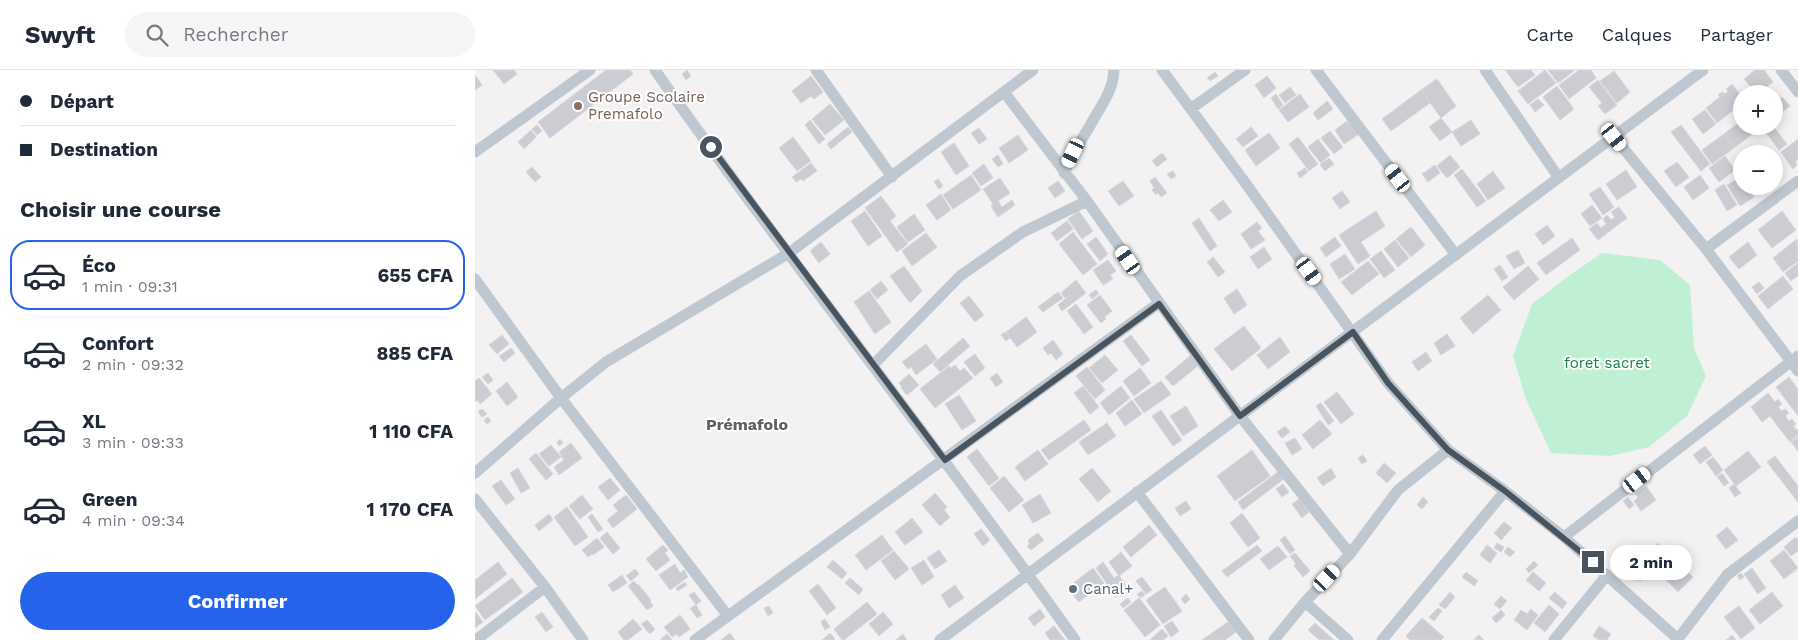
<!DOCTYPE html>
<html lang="fr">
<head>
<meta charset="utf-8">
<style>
  body { margin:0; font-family:"Work Sans",sans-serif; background:#f6f6f7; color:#1f2937; height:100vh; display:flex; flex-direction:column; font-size:19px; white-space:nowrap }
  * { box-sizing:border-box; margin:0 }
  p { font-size:16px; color:#747a83 }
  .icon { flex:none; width:28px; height:28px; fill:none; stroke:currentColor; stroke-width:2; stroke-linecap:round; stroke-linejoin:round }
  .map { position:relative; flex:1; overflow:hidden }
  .details { display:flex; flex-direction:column; background:#fff; width:475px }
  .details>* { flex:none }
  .top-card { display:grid; align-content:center; height:110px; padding:0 20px; background:#fff }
  .tools { position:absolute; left:1258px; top:15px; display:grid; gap:10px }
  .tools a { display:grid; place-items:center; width:50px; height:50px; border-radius:50%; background:#fff; box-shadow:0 2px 12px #0003; font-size:25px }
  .end { position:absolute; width:22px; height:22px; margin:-11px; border:6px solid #48545f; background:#fff; box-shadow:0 0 0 2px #fff }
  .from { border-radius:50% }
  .bubble { position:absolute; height:35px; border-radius:18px; background:#fff; box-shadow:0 2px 12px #0003; font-size:16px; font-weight:700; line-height:35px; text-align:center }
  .car { position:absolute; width:15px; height:30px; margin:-15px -8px; border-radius:6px; box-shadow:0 0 4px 1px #0007; background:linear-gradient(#fff 24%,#345 0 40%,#fff 0 76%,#345 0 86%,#fff 0) }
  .top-card b { display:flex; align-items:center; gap:18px; height:48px; font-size:19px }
  .top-card b+b { border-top:1px solid #e0e1e3 }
  .top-card i { width:12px; height:12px; background:#1f2937 }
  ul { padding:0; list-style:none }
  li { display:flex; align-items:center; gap:15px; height:70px; margin:0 10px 8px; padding:0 10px; border:2px solid transparent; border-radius:20px }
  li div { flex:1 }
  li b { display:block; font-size:19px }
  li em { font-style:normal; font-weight:700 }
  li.selected { border-color:#2563eb }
  li>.icon { width:45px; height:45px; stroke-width:1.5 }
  h2 { padding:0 20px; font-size:22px; line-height:60px }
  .primary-button { display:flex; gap:10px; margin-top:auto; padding:10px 20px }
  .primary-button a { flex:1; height:58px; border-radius:30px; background:#2563eb; color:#fff; font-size:20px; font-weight:700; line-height:58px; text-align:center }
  header { display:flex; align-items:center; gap:30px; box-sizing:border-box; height:70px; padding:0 25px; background:#fff; border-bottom:1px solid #e0e1e3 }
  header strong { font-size:24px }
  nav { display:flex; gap:28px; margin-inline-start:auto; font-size:18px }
  .search { width:350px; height:45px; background:#f6f6f7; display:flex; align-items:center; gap:12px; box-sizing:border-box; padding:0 18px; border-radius:28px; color:#747a83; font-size:19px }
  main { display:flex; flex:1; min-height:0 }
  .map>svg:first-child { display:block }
  .green { fill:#c0f0d3 }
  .building { fill:#cbcdd3; stroke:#d5d7dc }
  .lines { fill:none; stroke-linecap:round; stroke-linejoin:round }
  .street { stroke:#bfc8d0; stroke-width:11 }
  .route { stroke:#48545f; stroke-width:6 }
  .education-dot { fill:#8d6e63; stroke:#fff; stroke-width:2 }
  .service-dot { fill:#5c6f8a; stroke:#fff; stroke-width:2 }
  .labels { text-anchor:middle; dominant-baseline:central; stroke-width:4; stroke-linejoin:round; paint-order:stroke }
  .education-label { font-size:15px; fill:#785e54; stroke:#fff; text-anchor:start }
  .park-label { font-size:15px; fill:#17824e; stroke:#fff }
  .service-label { font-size:15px; fill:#4e5e75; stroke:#fff; text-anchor:start }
  .neighbourhood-label { font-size:16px; font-weight:bold; fill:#5d6166; stroke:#fff }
</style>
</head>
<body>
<header>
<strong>Swyft</strong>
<div class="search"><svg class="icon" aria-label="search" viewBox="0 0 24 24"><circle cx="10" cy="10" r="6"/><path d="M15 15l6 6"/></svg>Rechercher</div>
<nav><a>Carte</a><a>Calques</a><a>Partager</a></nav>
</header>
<main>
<section class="details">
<div class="top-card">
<b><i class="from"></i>Départ</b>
<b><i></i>Destination</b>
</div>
<h2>Choisir une course</h2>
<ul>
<li class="selected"><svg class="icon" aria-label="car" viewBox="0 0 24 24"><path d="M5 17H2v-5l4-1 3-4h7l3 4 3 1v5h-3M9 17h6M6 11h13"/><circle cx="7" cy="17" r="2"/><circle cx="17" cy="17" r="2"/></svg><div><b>Éco</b><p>1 min · 09:31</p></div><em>655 CFA</em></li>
<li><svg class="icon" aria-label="car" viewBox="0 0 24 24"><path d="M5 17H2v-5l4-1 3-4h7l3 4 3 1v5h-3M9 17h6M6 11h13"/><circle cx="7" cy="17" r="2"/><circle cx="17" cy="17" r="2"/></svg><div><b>Confort</b><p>2 min · 09:32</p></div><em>885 CFA</em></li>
<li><svg class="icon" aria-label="car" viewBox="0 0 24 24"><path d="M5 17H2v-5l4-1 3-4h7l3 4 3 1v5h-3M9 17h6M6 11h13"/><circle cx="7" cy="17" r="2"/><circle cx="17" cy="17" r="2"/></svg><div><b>XL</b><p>3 min · 09:33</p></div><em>1 110 CFA</em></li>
<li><svg class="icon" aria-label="car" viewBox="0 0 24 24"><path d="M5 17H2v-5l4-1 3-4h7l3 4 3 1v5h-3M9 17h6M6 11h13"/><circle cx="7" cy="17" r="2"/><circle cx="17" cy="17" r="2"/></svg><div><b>Green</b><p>4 min · 09:34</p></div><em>1 170 CFA</em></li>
</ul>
<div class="primary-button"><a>Confirmer</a></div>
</section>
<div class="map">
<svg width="1323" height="570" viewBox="0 0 1323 570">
  <rect width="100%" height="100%" fill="#f3f1f1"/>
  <path class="green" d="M1127,183L1185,190L1215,215L1219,278L1231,306L1212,346L1174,377L1135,386L1076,383L1051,329L1038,286L1057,234L1092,207Z"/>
  <path class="building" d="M18,0H39L42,4L29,14Z
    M131,0H155L158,4L75,68L63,52Z
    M212,0L216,6L211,10L207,4Z
    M1030,0H1056L1060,5L1043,17Z
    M1070,0L1081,13L1053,34L1043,21Z
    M1073,0H1098L1099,1L1083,13Z
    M1104,0H1116L1121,8L1094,29L1084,15Z
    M1280,0H1289L1298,12L1282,24L1269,9Z
    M1139,1L1155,22L1142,33L1125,11Z
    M740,2L743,6L735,11L732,8Z
    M0,5L7,15L0,20Z
    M336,6L348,22L339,29L336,26L326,33L317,21Z
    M792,6L801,18L789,28L780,15Z
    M962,9L981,36L966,48L946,20Z
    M1123,10L1142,35L1130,44L1123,36L1127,33L1114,17Z
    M1257,14L1266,26V34L1242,53L1231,38L1245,27L1243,25L1247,22L1250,24L1253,21L1251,19Z
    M1082,16L1099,39L1085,50L1068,27Z
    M815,17L821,25L810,33L804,25Z
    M946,20L955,33L916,61L907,49Z
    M801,24L808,35L803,39L796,28Z
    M825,24L834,37L813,52L804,40Z
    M1307,27L1315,36L1299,49V33Z
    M1063,29L1069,35L1060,42L1055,35Z
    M852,31L858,39L843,50L838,43Z
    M355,34L369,50L350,65L337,49Z
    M1230,40L1241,54L1228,64L1217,49Z
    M966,48L977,62L965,71L954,57Z
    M335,50L350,69L344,74L330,55Z
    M996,50L1005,64L986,76L977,62Z
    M872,51L874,54L877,52L887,62L869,74L860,60Z
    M1266,51V56L1285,58L1259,78L1249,64Z
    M62,55L67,61L62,65L57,59Z
    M1206,55L1235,94L1226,101L1196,62Z
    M1286,56H1298L1312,74L1304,80Z
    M373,57L377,62L356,79L352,74Z
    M776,57L783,66L768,77L761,69Z
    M504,58L512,69L504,74L496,63Z
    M56,60L61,67L49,79L43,72Z
    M855,61L868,77L859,84L846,68Z
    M794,63L805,78L781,96L770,80Z
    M1249,64L1259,78L1237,94L1227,80Z
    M543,65L553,80L534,93L524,78Z
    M318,67L336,91L322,101L304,78Z
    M823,67L843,94L834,101L814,74Z
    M843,69L855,85L846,93L833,77Z
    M1323,69V90L1320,92L1322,95L1318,99L1306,82Z
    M479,73L494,96L481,105L466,82Z
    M687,83L692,89L682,97L677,91Z
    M523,85L528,94L523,97L517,89Z
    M975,85L985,97L972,108L962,96Z
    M1250,86L1260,100L1244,112L1234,98Z
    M854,88L859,94L850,101L845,95Z
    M1202,92L1214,107L1201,117L1189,101Z
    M336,93L342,101L328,111L326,109L321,112L317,107Z
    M509,94L518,108L506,116L497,103Z
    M960,95L965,103L953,112L947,104Z
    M57,97L66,107L60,112L51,102Z
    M830,98L833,102L825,108L822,103Z
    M987,99L1011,131L1002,137L979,105Z
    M1151,100L1162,117L1142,130L1131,114Z
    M698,101L701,106L696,109L692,104Z
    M1018,101L1030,118L1013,130L1002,114Z
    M496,105L506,120L478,139L468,125Z
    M1225,105L1234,118L1218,130L1209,117Z
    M680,107L692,123L686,127L683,123L681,125L677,120L679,118L675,111Z
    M1266,107V116H1273L1279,127L1265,136L1252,115Z
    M525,108L535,123L523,131L527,137L537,130L540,135L523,147L516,136L518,134L508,119Z
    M463,109L468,116L464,119L459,112Z
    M583,111L590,121L580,128L573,118Z
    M648,111L659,126L644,136L633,121Z
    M1249,114L1262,135L1252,141L1240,120Z
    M1282,116H1293L1294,117L1286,122Z
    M1125,117L1139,137L1128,145L1114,124Z
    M867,121L875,132L865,139L857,128Z
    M466,124L476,140L462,150L451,135Z
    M406,126L421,146L415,151L433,174L422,182L390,138Z
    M748,130L757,142L744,151L735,140Z
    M1117,135L1127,148L1115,156L1106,144Z
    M1144,137L1152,148L1123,170L1114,159L1122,153L1126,158L1131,154L1128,149L1132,145L1136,150L1140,147L1136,142Z
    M390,141L407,166L393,176L376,151Z
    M604,141L618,161L607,169L593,149Z
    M901,141L910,156L886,172L895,186L883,194L864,165Z
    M1307,141L1321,160L1297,178L1283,160Z
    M439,144L450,160L433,172L422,157Z
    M724,148L742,176L735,181L717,153Z
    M592,151L598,159L582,171L576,163Z
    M782,152L787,158L783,161L790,170L776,179L766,164Z
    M1072,155L1080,166L1068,175L1060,164Z
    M936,157L950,175L936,187L921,169Z
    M598,162L622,194L608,205L584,174Z
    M451,163L462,177L437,196L427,181Z
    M621,167L633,184L625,191L612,174Z
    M860,167L866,176L851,187L845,178Z
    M1097,168L1105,180L1071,205L1062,193Z
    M1322,169L1323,191L1308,202L1298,188Z
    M920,170L934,188L923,197L909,179Z
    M346,172L355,184L344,193L335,181Z
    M1273,172L1282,185L1264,199L1254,187Z
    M789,177L797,189L783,199L775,187Z
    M1043,180L1050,193L1039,199L1031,186Z
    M906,181L920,200L909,208L895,189Z
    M870,184L880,199L864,209L855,194Z
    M738,187L750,202L743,207L732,192Z
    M633,190L641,201L635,205L638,209L628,215L618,200Z
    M893,191L904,204L877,225L866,212Z
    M1323,193V206L1316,211L1310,203Z
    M1025,195L1033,207L1027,211L1019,199Z
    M429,196L447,221L435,233L415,206Z
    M1053,196L1064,209L1039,230L1028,217Z
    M1308,206L1318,219L1293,239L1283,226Z
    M601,210L611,223L587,241L583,235L595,225L590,228L586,223Z
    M406,211L413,220L402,229L395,220Z
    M1284,212L1289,218L1282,224L1277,217Z
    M762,219L772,235L759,244L749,228Z
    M621,220L624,223L617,229L614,225Z
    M394,221L416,252L400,264L379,232Z
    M583,222L588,228L568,242L563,237Z
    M625,225L637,241L629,247L631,249L626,253L612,235Z
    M1013,225L1026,240L998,264L985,248Z
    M494,226L509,245L500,252L485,233Z
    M601,234L618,257L609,264L592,241Z
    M551,247L562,262L542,277L531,262Z
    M769,256L786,278L757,301L739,279Z
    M530,262L535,268L531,271L526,265Z
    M972,264L980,276L966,285L959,273Z
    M27,265L34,274L22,284L14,275Z
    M656,265L675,290L667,296L648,271Z
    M805,267L815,282L793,299L782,285Z
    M488,268L495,276L465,302L458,294Z
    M578,270L588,284L581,290L576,283L573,285L568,278Z
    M451,274L462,289L441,305L436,297L433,299L427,292Z
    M36,278L40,283L29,292L24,286Z
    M951,282L957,291L943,301L937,292Z
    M500,284L510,298L500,306L489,292Z
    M630,285L643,300L627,313L614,298Z
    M716,285L724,295L698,316L690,307Z
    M480,295L485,301L489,298L498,308L460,338L445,319L474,296L476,298Z
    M612,297L630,320L620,329L601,306Z
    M665,298L676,313L659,326L648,311Z
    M13,303L18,310L13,314L7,307Z
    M522,303L528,312L521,317L515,308Z
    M434,304L444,315L432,325L426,318L427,317L424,313Z
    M1314,307L1323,319V346L1301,317Z
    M4,308L17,324L5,334L2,330L0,332V311Z
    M686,311L696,324L669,343L659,329Z
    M32,312L43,327L32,336L21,321Z
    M608,316L624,337L615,344L599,323Z
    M646,316L655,328L634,345L625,333Z
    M862,322L879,344L866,354L849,332Z
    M1293,323L1300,332L1303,329L1307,334L1303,337L1307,341L1310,339L1314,343L1310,346L1314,351L1317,349L1321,354L1318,356L1321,360L1323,359V365L1315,372L1295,346L1287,352L1276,337Z
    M484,325L501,351L487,360L470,334Z
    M657,330L667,344L650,356L641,343Z
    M846,333L859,351L853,355L841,336Z
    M711,336L723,356L708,366L695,346Z
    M7,339L12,344L7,347L3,342Z
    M686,340L707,370L698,376L677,346Z
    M13,347L16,351L12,354L9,350Z
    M609,350L616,360L574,390L566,380Z
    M845,350L857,364L838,379L827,365Z
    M632,353L641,366L613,385L604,372Z
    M810,356L815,362L807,368L802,362Z
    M1323,367V381L1316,372Z
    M820,368L827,379L817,385L810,373Z
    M85,369L88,373L84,376L82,372Z
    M96,373L107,388L84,405L79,397L89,390L84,382Z
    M76,375L86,387L74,396L64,384Z
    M1230,376L1237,385L1225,394L1218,385Z
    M502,379L524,408L514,416L492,387Z
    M563,380L573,394L550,411L540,397Z
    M777,380L795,406L760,431L742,406Z
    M1273,381L1286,397L1261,416L1249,400Z
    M61,383L78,404L71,410L54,389Z
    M888,385L892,391L887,394L883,388Z
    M1300,386L1323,416V432L1292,392Z
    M1238,387L1248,400L1241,406L1231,392Z
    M909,393L921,403L912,413L901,403Z
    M43,398L55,418L46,423L35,403Z
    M617,398L636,421L623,432L604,409Z
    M856,398L861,407L848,416L842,408Z
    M804,401L809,409L768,440L763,432Z
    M1247,403L1254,413L1249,416L1242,407Z
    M529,406L549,430L534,442L515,418Z
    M135,408L145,420L133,430L123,417Z
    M26,410L40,429L31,435L17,416Z
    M808,414L814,422L807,427L801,419Z
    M1259,414L1266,423L1260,427L1254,418Z
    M1171,416L1181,430L1166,441L1159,431L1163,427L1160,424Z
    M460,423L472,437L469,440L475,447L465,456L447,435Z
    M565,424L576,443L558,453L547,435Z
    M107,425L118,439L105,449L94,436Z
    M151,425L162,439L138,458L132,450L143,441L138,435Z
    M948,427L953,432L947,439L942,435Z
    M1153,427L1159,435L1154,439L1148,431Z
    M824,429L834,442L827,448L817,434Z
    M711,431L716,439L705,446L700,438Z
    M92,437L113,467L100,476L79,447Z
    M767,443L785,468L773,477L755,453Z
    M74,444L78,450L64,461L60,455Z
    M117,444L128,459L123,462L113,447Z
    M437,448L448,462L430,475L420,462Z
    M1029,452L1037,458L1026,470L1019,463Z
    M674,455L682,465L656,487L648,477Z
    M1252,457L1263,470L1251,479L1241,466Z
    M506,459L515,470L508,476L499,464Z
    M132,462L145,478L138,484L125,468Z
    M563,463L569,470L556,480L552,476L555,474L553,470Z
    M407,465L418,480L391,500L380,485Z
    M810,466L820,480L815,484L805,470Z
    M1321,467L1323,471V481L1316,486L1309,477Z
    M122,468L129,477L118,485L117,484L113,487L107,480Z
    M1022,473L1029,477L1026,482L1019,478Z
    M1183,473L1218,507L1203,522L1169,488Z
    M188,475L193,480L190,483L195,490L181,501L171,489Z
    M782,475L787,481L752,507L747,501Z
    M1012,475L1022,483L1015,493L1005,485Z
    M803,476L812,487L794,500L785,489Z
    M1033,477L1040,482L1035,487L1029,482Z
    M464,480L472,491L460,499L452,488Z
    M1309,480L1323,498L1309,509L1295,491Z
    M419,481L434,499L420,510L406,491Z
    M646,482L657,496L644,506L634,492Z
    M820,483L835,501L828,507L819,496L821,494L815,486Z
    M358,490L372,503L367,509L352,497Z
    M449,490L459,507L447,515L436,498Z
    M1059,491L1063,495L1054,503L1051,499Z
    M23,492L32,504L0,529V510Z
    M628,492L639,508L644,505L653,519L641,527L621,498Z
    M200,494L205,503L209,500L213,507L195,520L184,505Z
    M618,498L629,513L604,532L592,518Z
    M1277,498L1291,518L1283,524L1269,504Z
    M160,499L164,504L156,511L151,506Z
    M1155,499L1169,505L1166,511L1153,506Z
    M991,502L1003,511L999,516L987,507Z
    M1058,502L1071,513L1064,521L1051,510Z
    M1266,503L1269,507L1265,510L1262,506Z
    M147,505L152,513L138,522L133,515Z
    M667,507L677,520L671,524L661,511Z
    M37,508L48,522L10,550L0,536Z
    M375,508L388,519L384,525L370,513Z
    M159,511L162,515L163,514L176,530L175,531L178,536L172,540L153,516Z
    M210,512L212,515L203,521L201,518Z
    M343,514L361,538L352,545L334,521Z
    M480,515L489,528L474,538L466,525Z
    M690,517L707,541L688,554L671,530Z
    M667,521L670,525L665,528L662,524Z
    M219,522L226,531L221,535L214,525Z
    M975,522L980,527L970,539L964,535Z
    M1080,522L1092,533L1087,539L1074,528Z
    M1297,522L1308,536L1285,554L1274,540Z
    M711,524L715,529L710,534L706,529Z
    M1026,526L1032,531L1025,539L1019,534Z
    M653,528L656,532L648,538L645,534Z
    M664,528L685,555L670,567L649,540Z
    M392,532L402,544L369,570H367L359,559Z
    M221,535L227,545L222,548L215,538Z
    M1074,535L1084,544L1070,562L1059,553Z
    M294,536L298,543L293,546L289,538Z
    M1264,536L1280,558L1266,569L1249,547Z
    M963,538L967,541L959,551L954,547Z
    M565,539L570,547L559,556L553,548Z
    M1056,539L1063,545L1052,560L1039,550L1046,540L1052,544Z
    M1026,540L1030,545L1021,553L1017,548Z
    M0,541L8,552L0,558Z
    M67,542L78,557L71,562L60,547Z
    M408,542L418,554L404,566L394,554Z
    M205,545L215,559L204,567L202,564L197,567L189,557Z
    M947,548L969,567L966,570H935L931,566Z
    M158,549L167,559L153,570H149L143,562Z
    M350,549L355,557L350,560L346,552Z
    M172,550L180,559L175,564L166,554Z
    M697,551L704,561L696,567L689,556Z
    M753,552L761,562L750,570H727Z
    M840,553L859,570H844L833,560Z
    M579,556L590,570H575L570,563Z
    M1124,556L1136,564L1132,570H1124L1118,566Z
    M687,559L693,566L688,570H675Z
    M255,563L260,570H246Z
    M355,563L360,569L359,570H347Z
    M192,564L197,570H185Z
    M428,564L432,570H421Z
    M1004,565L1009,570L999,569Z
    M1257,565L1261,570H1251Z"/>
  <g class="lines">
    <path class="street" d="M180,0C315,193 464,377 600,570
      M341,0L417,107
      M687,0L769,111L913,313L973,380L1030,421L1089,467L1204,570
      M841,0L981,185
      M1010,0L1084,108
      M1306,0L1323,22
      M529,22L612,131L765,346L875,484
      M717,38L770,0
      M1139,67L1231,179L1323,301
      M0,82L115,0
      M589,103C597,86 606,70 616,54C626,35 638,22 639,0
      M1231,179L1323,111
      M0,209L86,328L253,546
      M398,295L485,206L548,162L612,131
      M0,403L86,328L131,292L314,183L558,0
      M662,422L774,570
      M0,429L70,517L108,570
      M1089,467L1323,286
      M830,532L873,570
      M1,570L70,517
      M220,570L684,233
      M465,570L1228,0
      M799,570L830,532L875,484L923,420L973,380
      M907,570L1030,421
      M1079,570L1132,505
      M1202,570L1252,505L1323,451"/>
  </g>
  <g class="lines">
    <path class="route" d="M236,77L470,390L684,234L765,346L878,262L913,313L973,380L1030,421L1118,492"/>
  </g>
  <circle class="education-dot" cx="103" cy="36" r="5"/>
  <circle class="service-dot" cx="598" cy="519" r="5"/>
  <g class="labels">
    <g class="education-label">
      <text x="113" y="27">Groupe Scolaire<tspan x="113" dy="17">Premafolo</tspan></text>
    </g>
    <g class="park-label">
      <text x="1132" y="293">foret sacret</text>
    </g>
    <g class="service-label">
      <text x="608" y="519">Canal+</text>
    </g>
    <g class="neighbourhood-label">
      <text x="272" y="354">Prémafolo</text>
    </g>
  </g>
</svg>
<div class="tools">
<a>+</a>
<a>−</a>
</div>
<i class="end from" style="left:236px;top:77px"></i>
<i class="end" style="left:1118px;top:492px"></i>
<div class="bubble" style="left:1135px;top:475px;width:82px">2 min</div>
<i class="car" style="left:1139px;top:67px;rotate:141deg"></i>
<i class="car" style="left:598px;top:83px;rotate:205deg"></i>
<i class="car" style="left:923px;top:108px;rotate:323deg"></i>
<i class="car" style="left:653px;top:190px;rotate:325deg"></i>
<i class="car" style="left:834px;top:201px;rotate:144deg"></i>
<i class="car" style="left:1162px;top:410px;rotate:52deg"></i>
<i class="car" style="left:852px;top:508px;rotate:43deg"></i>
</div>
</main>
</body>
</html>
